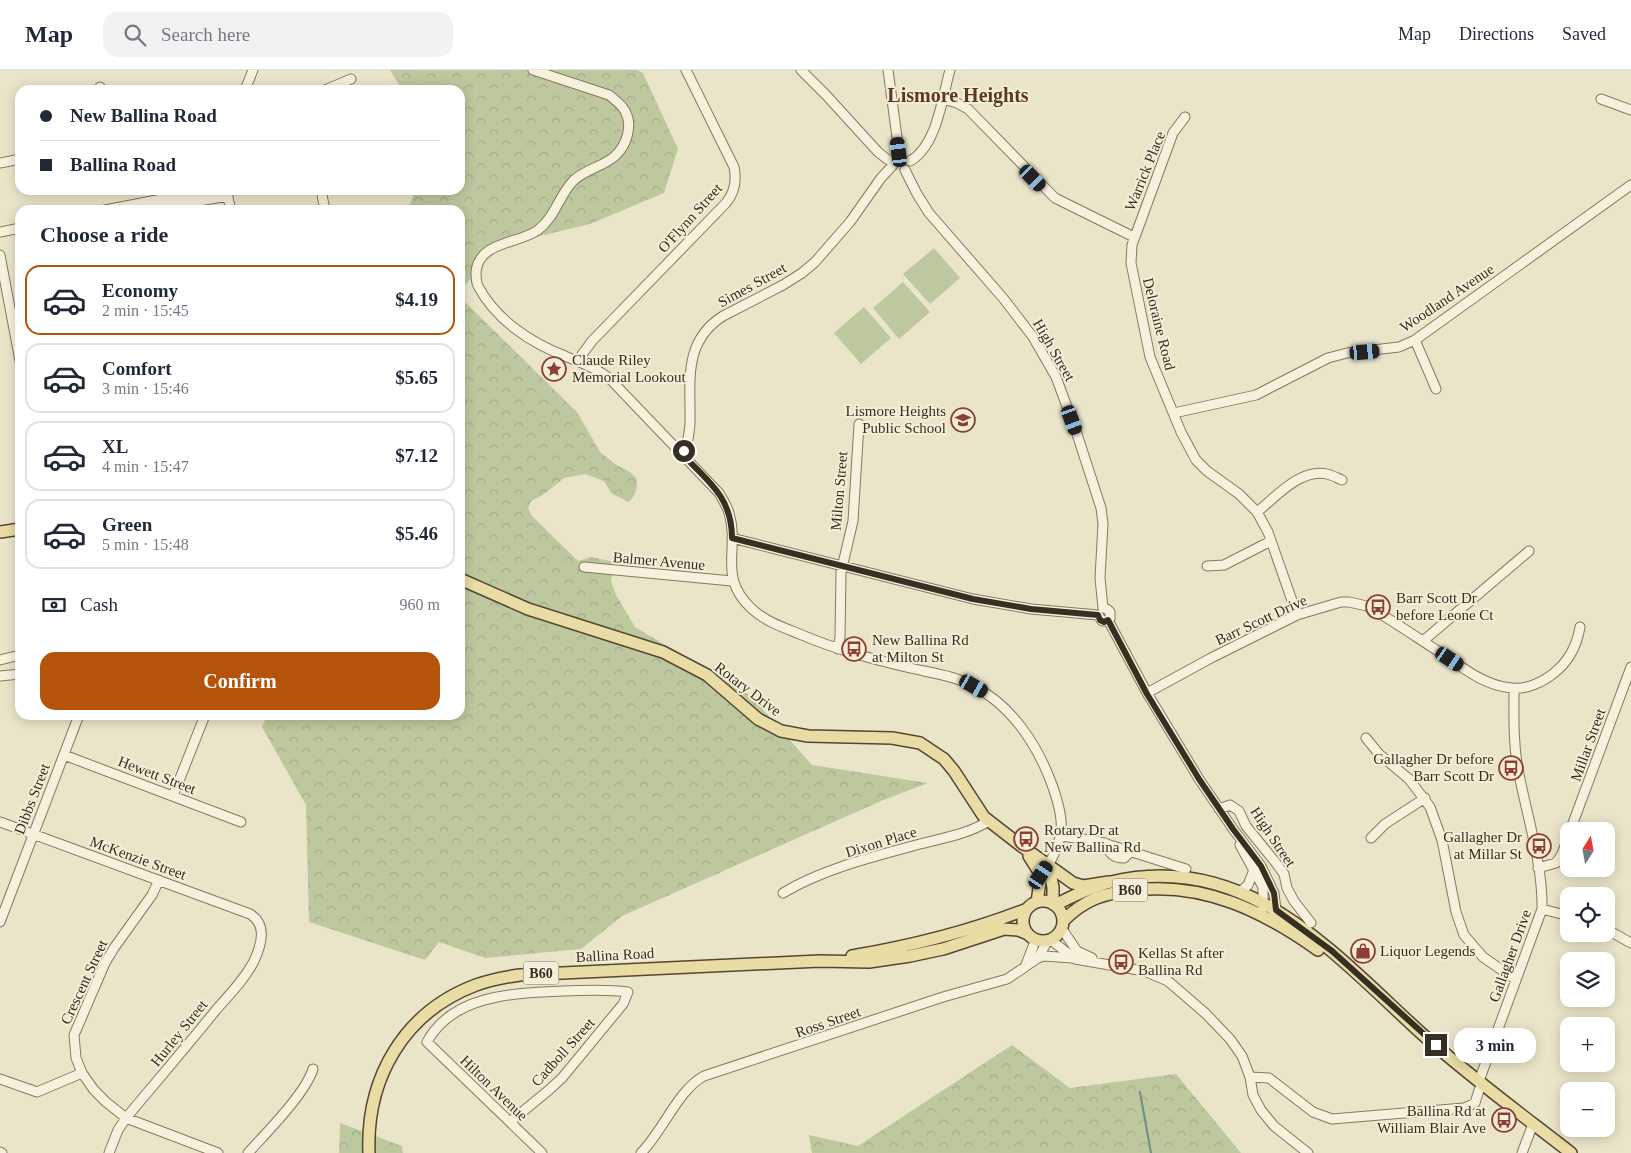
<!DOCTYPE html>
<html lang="en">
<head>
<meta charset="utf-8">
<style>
  body { margin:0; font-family:Georgia,serif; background:#f2f2f3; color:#1f2937; height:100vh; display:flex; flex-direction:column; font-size:19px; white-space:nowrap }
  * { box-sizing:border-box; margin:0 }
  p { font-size:16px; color:#747a83 }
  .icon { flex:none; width:28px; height:28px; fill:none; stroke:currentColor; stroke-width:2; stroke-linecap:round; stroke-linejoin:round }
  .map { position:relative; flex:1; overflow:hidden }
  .side { position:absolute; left:15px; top:135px; width:450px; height:515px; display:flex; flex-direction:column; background:#fff; border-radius:15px; box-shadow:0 2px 12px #0003 }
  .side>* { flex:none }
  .top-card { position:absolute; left:15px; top:15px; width:450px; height:110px; border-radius:15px; box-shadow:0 2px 12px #0003; display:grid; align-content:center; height:110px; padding:0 25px; background:#fff }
  .needle { width:32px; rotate:11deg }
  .tools { position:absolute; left:1560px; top:752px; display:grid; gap:10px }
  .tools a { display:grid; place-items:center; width:55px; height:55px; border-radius:10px; background:#fff; box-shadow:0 2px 12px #0003; font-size:25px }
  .end { position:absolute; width:22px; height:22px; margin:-11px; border:6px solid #372f21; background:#fff; box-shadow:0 0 0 2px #fff }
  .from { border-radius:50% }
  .bubble { position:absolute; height:35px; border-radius:15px; background:#fff; box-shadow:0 2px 12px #0003; font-size:16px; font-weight:700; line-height:35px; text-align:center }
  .car { position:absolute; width:15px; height:30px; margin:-15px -8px; border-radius:6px; box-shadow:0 0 4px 1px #0007; background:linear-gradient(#222 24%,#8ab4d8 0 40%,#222 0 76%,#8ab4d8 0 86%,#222 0) }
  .top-card b { display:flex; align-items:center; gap:18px; height:48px; font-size:19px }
  .top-card b+b { border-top:1px solid #e0e1e3 }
  .top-card i { width:12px; height:12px; background:#1f2937 }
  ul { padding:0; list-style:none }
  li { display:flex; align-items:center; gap:15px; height:70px; margin:0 10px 8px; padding:0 15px; border:2px solid #e0e1e3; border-radius:15px }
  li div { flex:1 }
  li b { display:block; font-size:19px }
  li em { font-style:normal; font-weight:700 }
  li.active { border-color:#b45309 }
  li>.icon { width:45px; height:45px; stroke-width:1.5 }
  h2 { padding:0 25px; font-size:22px; line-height:60px }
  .pay { display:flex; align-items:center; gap:12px; height:55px; padding:0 25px; font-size:19px }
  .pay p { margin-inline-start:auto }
  .cta { display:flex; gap:10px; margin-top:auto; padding:10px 25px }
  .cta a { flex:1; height:58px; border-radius:15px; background:#b45309; color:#fff; font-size:20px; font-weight:700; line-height:58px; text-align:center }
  header { display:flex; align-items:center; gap:30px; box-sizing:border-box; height:70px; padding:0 25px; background:#fff; border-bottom:1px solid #e0e1e3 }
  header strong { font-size:24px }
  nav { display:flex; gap:28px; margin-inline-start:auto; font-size:18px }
  .search { width:350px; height:45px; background:#f2f2f3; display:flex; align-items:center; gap:12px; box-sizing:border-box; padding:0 18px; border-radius:15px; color:#747a83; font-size:19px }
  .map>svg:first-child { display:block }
  .forest { fill:url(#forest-crowns) }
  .pitch { fill:#bec89e }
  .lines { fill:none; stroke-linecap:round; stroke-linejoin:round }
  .stream { stroke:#718d89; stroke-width:2 }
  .minor-casing { stroke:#85785f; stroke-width:11 }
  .major-casing { stroke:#544633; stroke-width:14 }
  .minor { stroke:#f6f1dc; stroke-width:9 }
  .major { stroke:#e9dca5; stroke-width:11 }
  .route { stroke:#372f21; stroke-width:6 }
  .labels { text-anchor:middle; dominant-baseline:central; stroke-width:4; stroke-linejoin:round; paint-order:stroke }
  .shield { fill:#f3eed8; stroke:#6f6858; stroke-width:1 }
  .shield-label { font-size:14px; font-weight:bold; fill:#372f21 }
  .street-label { font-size:15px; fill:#372f21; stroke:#f3eed8 }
  .poi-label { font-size:15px; fill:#372f21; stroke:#f3eed8; text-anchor:start }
  .district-label { font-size:20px; font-weight:bold; fill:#603825; stroke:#f3eed8 }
</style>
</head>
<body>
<header>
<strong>Map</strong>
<div class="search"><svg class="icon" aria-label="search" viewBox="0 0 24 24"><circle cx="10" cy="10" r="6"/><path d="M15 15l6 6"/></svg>Search here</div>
<nav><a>Map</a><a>Directions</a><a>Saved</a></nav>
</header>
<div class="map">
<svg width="1631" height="1083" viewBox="0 0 1631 1083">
  <defs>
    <pattern id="forest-crowns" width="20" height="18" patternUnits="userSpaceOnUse" patternTransform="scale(1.25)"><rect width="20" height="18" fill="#bec89e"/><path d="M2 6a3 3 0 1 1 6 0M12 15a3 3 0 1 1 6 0" fill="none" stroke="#a4ac88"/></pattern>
  </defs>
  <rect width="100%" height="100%" fill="#eae5c9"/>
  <path class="forest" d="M390,0H637L643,3L678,79L664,123L590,154L495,177L460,222V140H408L415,120H460V20H402Z
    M460,227L577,342L600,382L615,394L630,402L637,409C637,419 636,426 628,432L611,423L604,411L585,404L564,408L543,425L531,431L528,438L532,446L578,491L591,487L620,493L622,497L617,503L612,506L611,511L616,525L635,557L751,626L812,695L928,713L881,731L622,846L581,879L485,888L439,872L425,890L309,852L306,735L262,657L267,645H460Z
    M1012,975L1070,1018L1176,1004L1241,1083H812L809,1065L858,1076Z
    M340,1053L402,1076L403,1083H339Z"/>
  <path class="pitch" d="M934,178L960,208L930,234L903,204Z
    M903,212L930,242L899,269L873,238Z
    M864,237L891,268L861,294L834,263Z"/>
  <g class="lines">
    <path class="stream" d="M1140,1022L1151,1083"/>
    <g class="minor-casing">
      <path id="minor" d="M533,0L609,25C615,30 621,34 625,41C633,55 627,75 615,86C603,97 585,99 573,111C559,126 555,147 538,160C519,174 479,171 476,202C476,207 476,212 478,216C496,250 531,273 565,286C581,293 595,297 609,308L719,423C723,430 727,436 729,443C740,480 717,507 752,539C766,552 785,558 802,565C837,580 873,589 910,598C932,603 956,606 975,617C1012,636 1037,675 1051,712C1064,747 1067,767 1046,798
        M801,0L826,25L878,82L887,89L892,91
        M888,0L899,82
        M99,20L100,17
        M245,20L253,0
        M325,20L351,9
        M942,29L957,33L968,39L1055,128L1134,167
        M1601,29L1631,40
        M1185,47L1173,63L1132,175L1131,193L1150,287L1181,362L1196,390L1207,401L1239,424L1257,442L1268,462L1297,545
        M910,91C937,76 942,28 950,0
        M0,93L20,89
        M905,100L917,124L929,143L1003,228L1033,267L1056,307L1076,361L1101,438L1103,454L1100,508L1103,538
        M226,120L231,140
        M321,120L325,140
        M105,140L209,120
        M146,140L228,126
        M0,162L20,158
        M0,185L20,291
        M1415,270L1436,319
        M579,291L581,286L592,271L726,133C735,122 737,111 734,97L686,0
        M1174,343L1256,325L1328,288L1347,283L1399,277L1415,270L1631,115
        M682,384C688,376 689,364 690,354C691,313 682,272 723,246L783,215L802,203L815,192L850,152L881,108L893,95
        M1257,442C1276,427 1300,398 1327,404C1332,405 1337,408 1342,410
        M732,468L973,529L1031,539L1098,545
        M1207,496L1224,495L1271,471
        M584,497L732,511
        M1098,545L1102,551H1106L1110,549V542L1107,539L1103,538
        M1108,550L1147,623L1199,709L1233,759L1261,796L1274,823L1276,840
        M1423,571L1529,481
        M838,579L840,567L841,502L853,451L859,354
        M0,590L20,585
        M0,606L20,604
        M1147,623L1211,588L1297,545L1341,532H1349L1367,536C1392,550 1416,567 1441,583C1463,598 1485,616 1512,618C1526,620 1543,612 1554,603C1568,592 1577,575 1580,557
        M1366,668L1379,684L1409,709L1430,737L1442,770L1456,842L1464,865L1483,887L1516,910
        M64,685L241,752
        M173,726L205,645
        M1219,739L1230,735L1239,741L1246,756L1276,793L1284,804L1287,818L1294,831L1311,853
        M0,752L250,844C268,855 261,876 254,891C245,909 229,925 216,940C187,976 156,1012 126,1048L118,1060L109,1083
        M1570,761L1631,597
        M1061,766L1097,771L1186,799
        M1371,768L1385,754L1425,728
        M1105,773C1109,783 1113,788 1124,788L1130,782
        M1240,775L1263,817V838
        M1538,798L1556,793L1562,784L1569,765
        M159,810L152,825L114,878L105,893L74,965L76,988L82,1003L94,1020L106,1032L126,1048L218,1083
        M1240,822L1248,815L1254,800
        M783,823C822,799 875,786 920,774C943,768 968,764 989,751
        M1542,839L1569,846
        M0,852L79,645
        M1062,859L1077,881L1092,888
        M1606,859L1631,873
        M1051,870L1075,889L1144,901L1168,911L1205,943L1230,969L1242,986L1250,1007L1253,1025L1261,1040L1274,1056L1308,1083
        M1038,888L1048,870
        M1026,896L1038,888L1044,886L1072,888
        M1250,1007L1269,1008L1313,1042L1332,1049L1464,1038L1475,1033L1479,1020
        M0,1009L37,1022L82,1003
        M1479,1011L1542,839C1543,794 1526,743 1518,699C1513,672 1514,646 1514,619
        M510,1052L549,1020L562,1008L623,934L628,922C607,919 585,920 563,921C516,923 453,924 427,972L542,1083
        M0,1082L2,1083
        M248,1083C267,1062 305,1024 313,999
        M641,1083C663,1061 678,1020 704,1006L943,927L1007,909L1025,897L1036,869
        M1522,1083L1533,1054"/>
    </g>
    <g class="major-casing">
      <path id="major" d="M0,462L20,459
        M460,509L528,539L663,582L707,605L758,649L781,661L808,666L892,668L920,673L944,689L954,701L984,747L1020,775L1073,813L1083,816L1109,812
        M1029,786L1041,805L1037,832
        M1048,794L1053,817V834
        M1023 851a20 20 0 1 1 40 0a20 20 0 1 1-40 0Z
        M1055,835C1073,826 1091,817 1111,812C1246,780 1332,882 1421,963C1469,1006 1521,1044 1571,1083
        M1063,851C1085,829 1104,823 1135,820C1204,812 1263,841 1318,880
        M852,886C911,876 971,861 1027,839
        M369,1083C366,1008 404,942 476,915C490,910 505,907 520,905L820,891L869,892L910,886L943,879L1004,859L1018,860L1028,864"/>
    </g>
    <use href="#minor" class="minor"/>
    <use href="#major" class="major"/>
  </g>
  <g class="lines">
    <path class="route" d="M684,381L682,384C708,411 732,427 732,468L973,529L1031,539L1098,545L1100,550L1104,552L1108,550L1147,624L1199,709L1233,759L1261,796L1274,823L1276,840L1332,881L1436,975"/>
  </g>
  <defs>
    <g id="sight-ring" transform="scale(1.25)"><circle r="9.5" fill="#f3eed8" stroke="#8e3f35" stroke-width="1.5"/><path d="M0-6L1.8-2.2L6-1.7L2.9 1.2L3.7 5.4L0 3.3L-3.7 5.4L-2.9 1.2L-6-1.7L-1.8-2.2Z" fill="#8e3f35"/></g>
    <g id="school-ring" transform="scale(1.25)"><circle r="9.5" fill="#f3eed8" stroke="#8e3f35" stroke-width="1.5"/><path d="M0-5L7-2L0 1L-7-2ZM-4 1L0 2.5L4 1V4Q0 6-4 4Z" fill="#8e3f35"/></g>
    <g id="bus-ring" transform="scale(1.25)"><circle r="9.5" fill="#f3eed8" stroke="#8e3f35" stroke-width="1.5"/><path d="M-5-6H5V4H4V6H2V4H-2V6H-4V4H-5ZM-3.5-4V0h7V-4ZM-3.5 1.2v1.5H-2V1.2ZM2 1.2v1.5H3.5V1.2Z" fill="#8e3f35"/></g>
    <g id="shop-ring" transform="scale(1.25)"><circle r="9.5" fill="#f3eed8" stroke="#8e3f35" stroke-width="1.5"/><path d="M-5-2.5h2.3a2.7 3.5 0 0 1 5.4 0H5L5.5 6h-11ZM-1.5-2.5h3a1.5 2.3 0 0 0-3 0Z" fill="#8e3f35"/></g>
  </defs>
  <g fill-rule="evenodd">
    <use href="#sight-ring" x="554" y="299"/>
    <use href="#school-ring" x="963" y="350"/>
    <use href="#bus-ring" x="1378" y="537"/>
    <use href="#bus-ring" x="854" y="579"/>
    <use href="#bus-ring" x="1511" y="698"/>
    <use href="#bus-ring" x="1026" y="769"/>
    <use href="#bus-ring" x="1539" y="776"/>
    <use href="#shop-ring" x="1363" y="881"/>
    <use href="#bus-ring" x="1121" y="892"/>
    <use href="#bus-ring" x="1504" y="1050"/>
  </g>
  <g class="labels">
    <g class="shield">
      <rect x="1112.5" y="808.5" width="35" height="23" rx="4"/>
      <rect x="523.5" y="891.5" width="35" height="23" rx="4"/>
    </g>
    <g class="shield-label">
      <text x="1130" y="820">B60</text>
      <text x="541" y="903">B60</text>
    </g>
    <g class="street-label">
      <text transform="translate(1145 101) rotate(-68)">Warrick Place</text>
      <text transform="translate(690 148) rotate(-48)">O'Flynn Street</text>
      <text transform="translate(752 215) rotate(-29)">Simes Street</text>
      <text transform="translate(1447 228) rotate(-34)">Woodland Avenue</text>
      <text transform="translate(1159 254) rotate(76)">Deloraine Road</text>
      <text transform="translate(1054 280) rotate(60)">High Street</text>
      <text transform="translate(839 421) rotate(-85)">Milton Street</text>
      <text transform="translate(659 491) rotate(5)">Balmer Avenue</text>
      <text transform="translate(1261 550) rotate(-25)">Barr Scott Drive</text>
      <text transform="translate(748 619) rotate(37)">Rotary Drive</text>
      <text transform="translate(1588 675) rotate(-70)">Millar Street</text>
      <text transform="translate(157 705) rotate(21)">Hewett Street</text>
      <text transform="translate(32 729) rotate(-69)">Dibbs Street</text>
      <text transform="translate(1273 767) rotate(56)">High Street</text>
      <text transform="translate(881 772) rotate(-17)">Dixon Place</text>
      <text transform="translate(138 788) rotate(20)">McKenzie Street</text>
      <text transform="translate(615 885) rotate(-3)">Ballina Road</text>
      <text transform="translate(1510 886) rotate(-70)">Gallagher Drive</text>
      <text transform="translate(84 912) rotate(-65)">Crescent Street</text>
      <text transform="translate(828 952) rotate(-19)">Ross Street</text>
      <text transform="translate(179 963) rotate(-51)">Hurley Street</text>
      <text transform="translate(563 982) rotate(-48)">Cadboll Street</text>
      <text transform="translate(494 1018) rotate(44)">Hilton Avenue</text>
    </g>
    <g class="poi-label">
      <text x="572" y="290">Claude Riley<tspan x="572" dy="17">Memorial Lookout</tspan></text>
      <text x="946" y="341" text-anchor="end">Lismore Heights<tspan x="946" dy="17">Public School</tspan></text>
      <text x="1396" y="528">Barr Scott Dr<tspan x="1396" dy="17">before Leone Ct</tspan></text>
      <text x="872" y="570">New Ballina Rd<tspan x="872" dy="17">at Milton St</tspan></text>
      <text x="1494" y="689" text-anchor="end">Gallagher Dr before<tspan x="1494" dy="17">Barr Scott Dr</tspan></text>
      <text x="1044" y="760">Rotary Dr at<tspan x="1044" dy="17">New Ballina Rd</tspan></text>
      <text x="1522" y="767" text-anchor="end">Gallagher Dr<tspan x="1522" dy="17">at Millar St</tspan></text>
      <text x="1380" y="881">Liquor Legends</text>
      <text x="1138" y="883">Kellas St after<tspan x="1138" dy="17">Ballina Rd</tspan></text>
      <text x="1486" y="1041" text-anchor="end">Ballina Rd at<tspan x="1486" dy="17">William Blair Ave</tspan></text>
    </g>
    <g class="district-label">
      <text x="958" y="25">Lismore Heights</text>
    </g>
  </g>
</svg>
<div class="tools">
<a><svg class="needle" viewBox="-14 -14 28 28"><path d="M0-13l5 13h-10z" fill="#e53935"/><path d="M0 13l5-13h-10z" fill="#747a83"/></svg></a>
<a><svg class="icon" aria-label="locate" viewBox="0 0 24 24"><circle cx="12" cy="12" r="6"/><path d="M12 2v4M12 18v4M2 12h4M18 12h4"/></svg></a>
<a><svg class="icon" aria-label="layers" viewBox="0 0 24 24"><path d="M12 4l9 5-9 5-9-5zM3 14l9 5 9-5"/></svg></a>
<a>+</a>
<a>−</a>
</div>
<i class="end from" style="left:684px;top:381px"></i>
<i class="end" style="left:1436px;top:975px"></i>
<div class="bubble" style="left:1454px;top:958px;width:82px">3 min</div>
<i class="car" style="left:899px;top:82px;rotate:353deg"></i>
<i class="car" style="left:1033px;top:108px;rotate:136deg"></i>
<i class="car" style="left:1365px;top:282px;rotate:85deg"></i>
<i class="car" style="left:1072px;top:350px;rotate:160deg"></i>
<i class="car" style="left:1450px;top:589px;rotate:124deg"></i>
<i class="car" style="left:974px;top:616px;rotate:120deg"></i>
<i class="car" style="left:1041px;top:805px;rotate:34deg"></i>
<div class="top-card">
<b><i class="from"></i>New Ballina Road</b>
<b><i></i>Ballina Road</b>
</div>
<section class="side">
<h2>Choose a ride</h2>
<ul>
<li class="active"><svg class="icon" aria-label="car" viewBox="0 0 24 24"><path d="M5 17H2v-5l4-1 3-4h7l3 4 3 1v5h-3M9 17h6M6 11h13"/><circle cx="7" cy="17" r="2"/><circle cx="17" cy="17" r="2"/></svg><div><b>Economy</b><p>2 min · 15:45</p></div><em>$4.19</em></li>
<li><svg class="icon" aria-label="car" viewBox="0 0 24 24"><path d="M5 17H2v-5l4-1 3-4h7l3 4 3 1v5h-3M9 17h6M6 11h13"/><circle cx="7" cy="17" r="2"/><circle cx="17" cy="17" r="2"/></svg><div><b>Comfort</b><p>3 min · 15:46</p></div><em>$5.65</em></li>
<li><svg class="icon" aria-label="car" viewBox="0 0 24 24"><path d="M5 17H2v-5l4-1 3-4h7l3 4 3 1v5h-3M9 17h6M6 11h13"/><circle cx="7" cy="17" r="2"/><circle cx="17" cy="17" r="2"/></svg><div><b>XL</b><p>4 min · 15:47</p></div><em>$7.12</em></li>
<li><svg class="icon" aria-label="car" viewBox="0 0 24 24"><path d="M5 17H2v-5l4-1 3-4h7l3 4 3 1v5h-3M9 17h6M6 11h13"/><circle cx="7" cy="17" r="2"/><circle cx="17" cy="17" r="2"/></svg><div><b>Green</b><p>5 min · 15:48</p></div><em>$5.46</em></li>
</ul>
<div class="pay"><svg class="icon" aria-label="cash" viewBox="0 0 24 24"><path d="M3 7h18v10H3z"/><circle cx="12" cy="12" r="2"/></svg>Cash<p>960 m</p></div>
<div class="cta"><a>Confirm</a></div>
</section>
</div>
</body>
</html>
